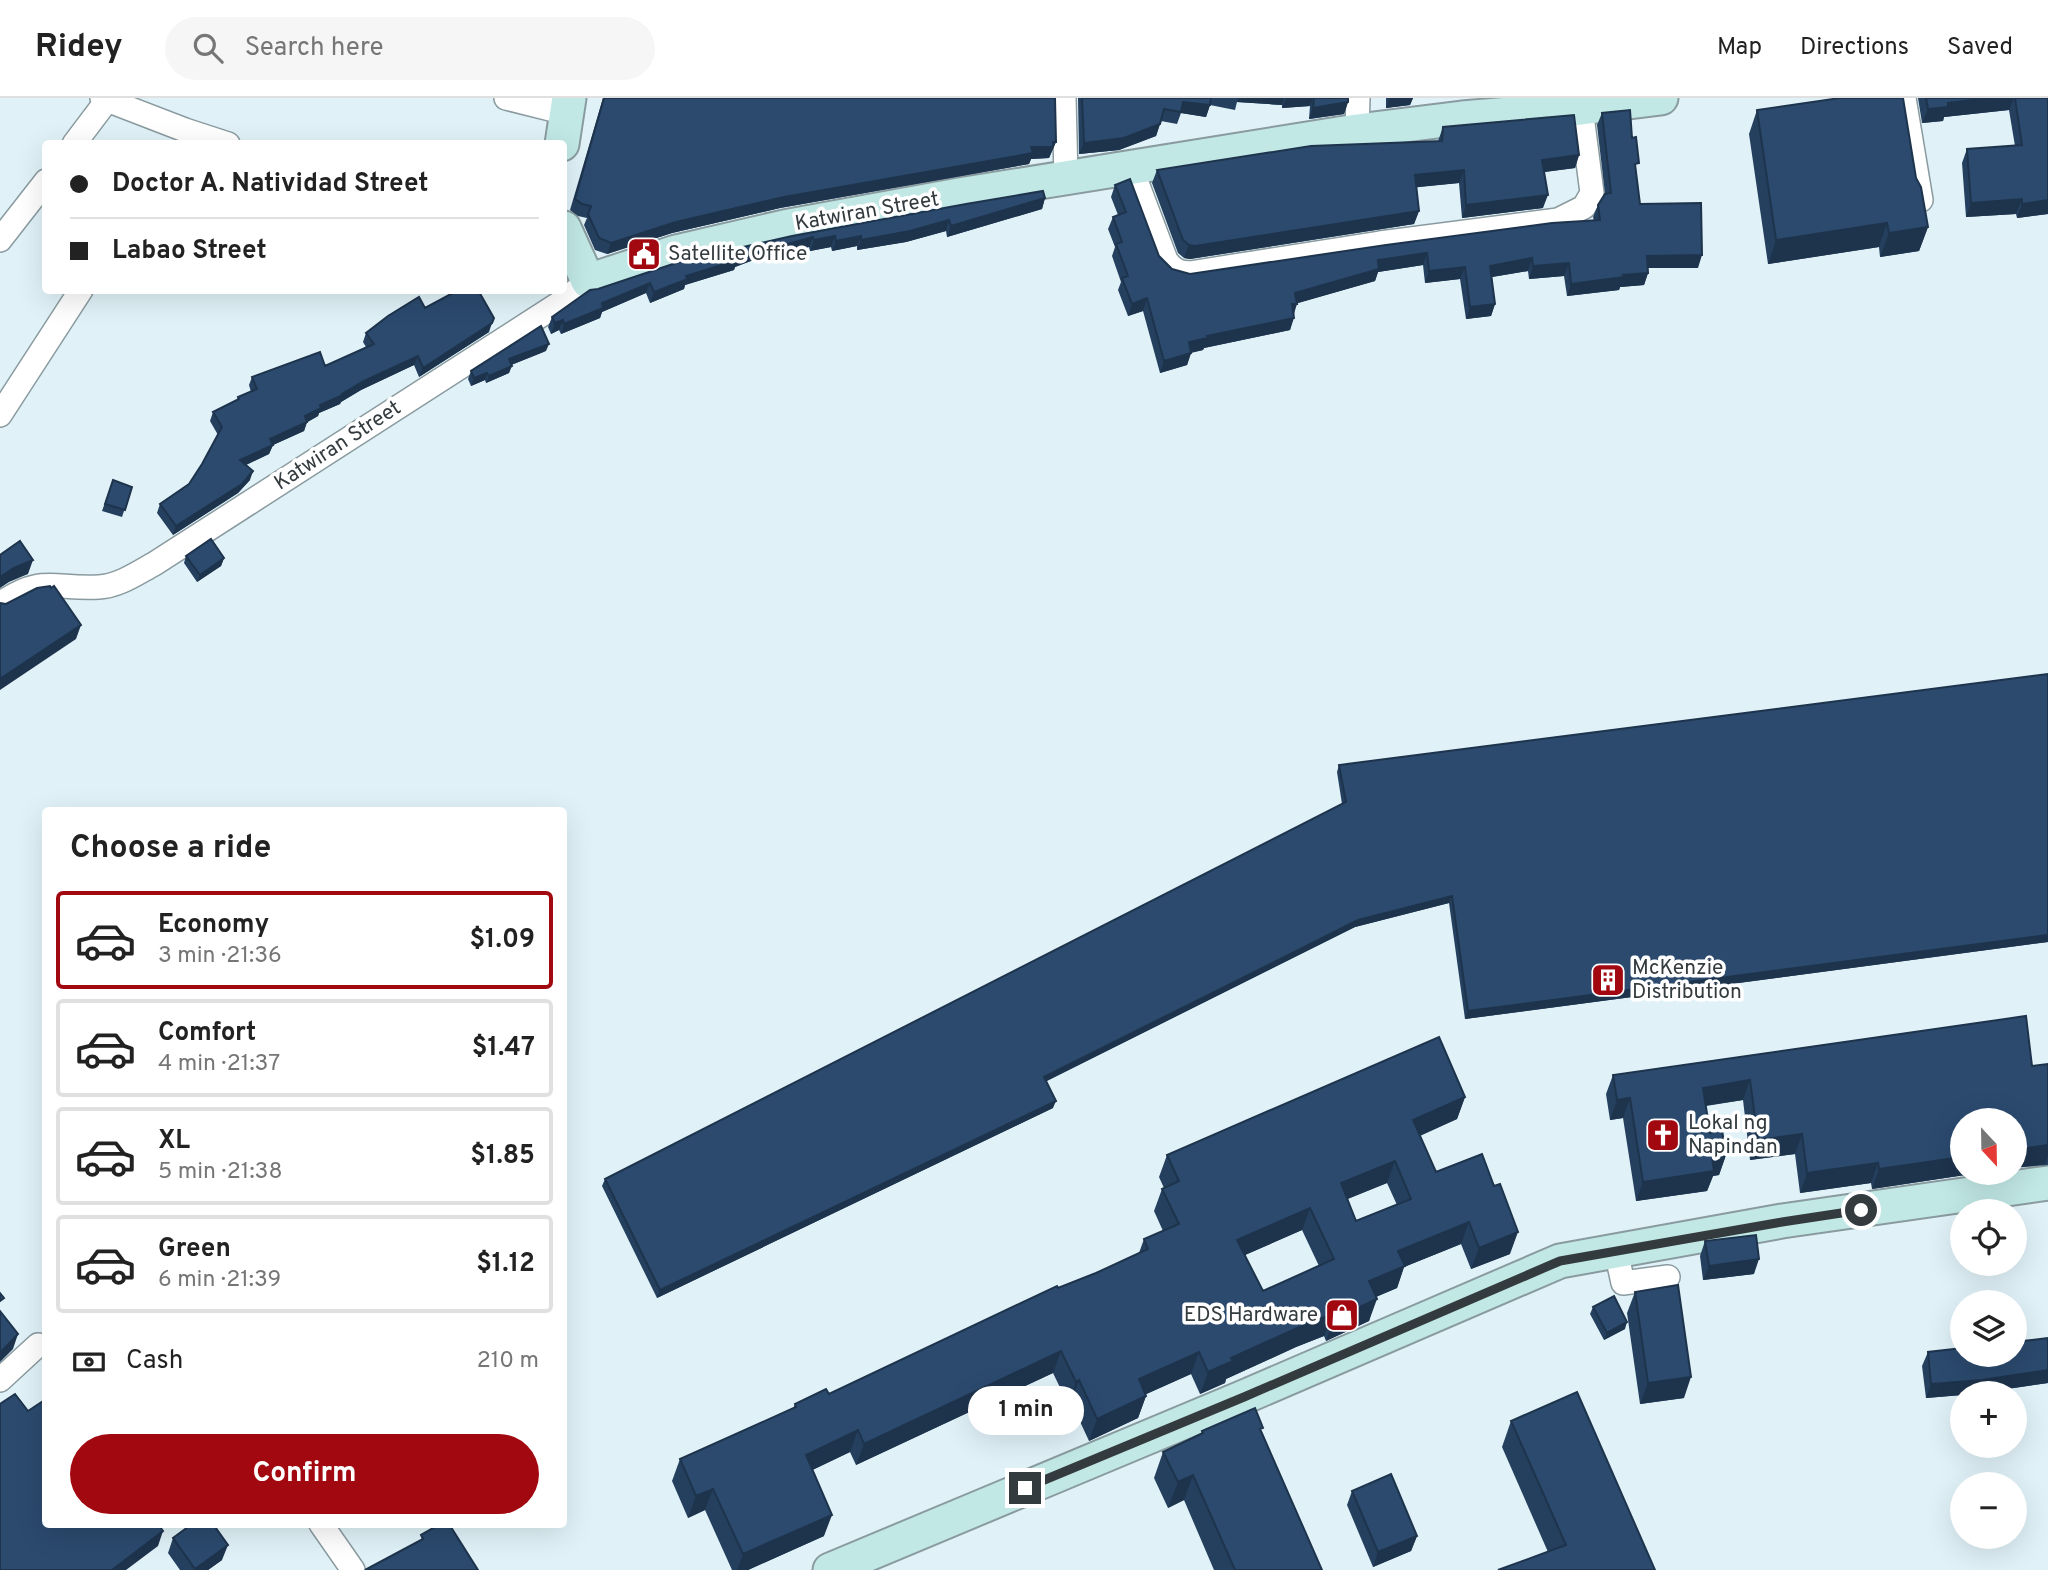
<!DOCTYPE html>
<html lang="en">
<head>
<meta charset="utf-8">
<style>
  body { margin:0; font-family:Overpass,sans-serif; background:#f6f6f6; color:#222; height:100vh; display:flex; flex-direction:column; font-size:26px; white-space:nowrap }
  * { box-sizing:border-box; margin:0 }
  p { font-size:23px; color:#767676 }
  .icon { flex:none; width:38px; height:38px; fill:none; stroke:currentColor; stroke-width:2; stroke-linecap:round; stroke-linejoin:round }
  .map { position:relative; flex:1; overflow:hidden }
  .side { position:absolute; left:42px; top:709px; width:525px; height:721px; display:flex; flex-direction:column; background:#fff; border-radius:7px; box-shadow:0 7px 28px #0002 }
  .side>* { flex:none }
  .top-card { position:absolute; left:42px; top:42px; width:525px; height:154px; border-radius:7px; box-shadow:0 7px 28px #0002; display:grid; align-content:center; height:154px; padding:0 28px; background:#fff }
  .needle { width:46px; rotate:158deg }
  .fabs { position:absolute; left:1950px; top:1010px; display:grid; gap:14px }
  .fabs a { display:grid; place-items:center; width:77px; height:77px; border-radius:50%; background:#fff; box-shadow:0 7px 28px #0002; font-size:35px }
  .end { position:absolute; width:32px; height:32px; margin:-16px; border:9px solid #343b3e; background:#fff; box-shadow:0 0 0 4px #fff }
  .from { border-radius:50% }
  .bubble { position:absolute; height:49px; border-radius:24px; background:#fff; box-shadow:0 7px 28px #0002; font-size:23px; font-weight:700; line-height:49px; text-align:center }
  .top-card b { display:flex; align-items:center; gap:24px; height:66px; font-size:26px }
  .top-card b+b { border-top:2px solid #e0e0e0 }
  .top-card i { width:18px; height:18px; background:#222 }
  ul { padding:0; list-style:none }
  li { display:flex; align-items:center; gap:21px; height:98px; margin:0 14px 10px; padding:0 14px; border:4px solid #e0e0e0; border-radius:7px }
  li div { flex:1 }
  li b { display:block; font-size:26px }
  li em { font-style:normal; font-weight:700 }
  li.on { border-color:#a20810 }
  li>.icon { width:63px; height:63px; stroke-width:1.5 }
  h2 { padding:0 28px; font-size:32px; line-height:84px }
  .pay { display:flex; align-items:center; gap:18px; height:77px; padding:0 28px; font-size:26px }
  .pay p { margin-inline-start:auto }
  .button { display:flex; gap:14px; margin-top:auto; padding:14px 28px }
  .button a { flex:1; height:80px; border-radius:42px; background:#a20810; color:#fff; font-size:28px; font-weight:700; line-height:80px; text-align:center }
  header { display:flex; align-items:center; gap:42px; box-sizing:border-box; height:98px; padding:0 35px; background:#fff; border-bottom:2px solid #e0e0e0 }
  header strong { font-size:33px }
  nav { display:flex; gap:38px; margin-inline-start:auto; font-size:24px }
  .search { width:490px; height:63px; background:#f6f6f6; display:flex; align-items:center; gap:18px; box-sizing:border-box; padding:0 24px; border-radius:38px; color:#767676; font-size:26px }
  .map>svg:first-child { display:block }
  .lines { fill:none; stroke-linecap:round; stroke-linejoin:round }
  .street-casing { stroke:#8a9ba0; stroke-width:26 }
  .secondary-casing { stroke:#8a9ba0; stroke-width:37 }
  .street { stroke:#fff; stroke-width:23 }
  .secondary { stroke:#c1e8e5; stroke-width:33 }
  .wall { fill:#25405f; fill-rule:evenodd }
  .shaded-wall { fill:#1e344d }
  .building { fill:#2b4a6e; stroke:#1e344d; stroke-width:2; fill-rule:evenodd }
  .route { stroke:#343b3e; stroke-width:9 }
  .labels { text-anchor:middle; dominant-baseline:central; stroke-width:7; stroke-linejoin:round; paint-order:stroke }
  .street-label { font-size:21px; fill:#343b3e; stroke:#fff }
  .poi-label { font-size:21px; fill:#343b3e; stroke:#fff; text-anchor:start }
</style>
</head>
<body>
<header>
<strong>Ridey</strong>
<div class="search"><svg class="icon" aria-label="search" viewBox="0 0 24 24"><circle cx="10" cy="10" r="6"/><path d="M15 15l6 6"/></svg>Search here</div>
<nav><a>Map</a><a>Directions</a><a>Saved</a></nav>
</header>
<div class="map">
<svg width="2048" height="1472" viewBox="0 0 2048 1472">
  <rect width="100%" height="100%" fill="#e0f2f8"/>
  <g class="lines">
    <g class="street-casing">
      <path id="street" d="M102,0L185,32L228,46
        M506,0L566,15
        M1064,0L1066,79
        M1904,0L1921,102
        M1357,33L1358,0
        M74,46L108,1
        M1131,69L1166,162C1174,174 1183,176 1196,174L1380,145L1558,122L1584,109L1592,95L1581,10
        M0,142L46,83
        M0,317L81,192
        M0,506C42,476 55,492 99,489C119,488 137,475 154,466L560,205L588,183
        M1616,1153L1623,1185L1668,1179
        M0,1282L38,1247
        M321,1426L353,1472"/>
    </g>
    <g class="secondary-casing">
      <path id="secondary" d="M562,46L569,0
        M564,130L588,183L676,154L784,129L959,97L1357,33L1462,20L1581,10L1661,0
        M830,1472L1244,1299L1560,1163L1782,1123L2048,1085"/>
    </g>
    <use href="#street" class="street"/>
    <use href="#secondary" class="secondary"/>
  </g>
  <path class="wall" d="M603,0H1055L1056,44L1049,60L1031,61L1029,66L780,110L672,135L607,156L595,152L584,127L587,120L578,118L570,112Z
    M1078,0H1348V4L1344,16L1309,21L1310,8L1282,10V7L1237,4L1235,12L1210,7L1206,19L1181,15L1177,26L1161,23L1156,38L1119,52L1079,56Z
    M1386,0H1413L1410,7L1386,10Z
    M1918,0H2048V116L2017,120L2016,116L1966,119L1962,65L1967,51L2015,48L2009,12L1944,19L1943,23L1922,25Z
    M1757,12L1916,80L1928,129L1919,153L1880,159L1879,149L1768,166L1749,36Z
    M1602,15L1632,40L1640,106L1698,170H1648V175L1644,187L1620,189L1619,192L1567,198L1564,178L1529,181L1528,173L1492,179L1495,206L1491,218L1466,221L1460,181L1425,185L1423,167L1378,174L1375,183L1297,205L1290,232L1204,250L1203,252L1191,255L1187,267L1160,275L1143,213L1128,218L1118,192L1121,184L1112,158L1115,149L1108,131L1113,119L1118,117L1111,99L1115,87L1159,158L1172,171L1190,176L1594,123L1593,119L1598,107L1605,96L1597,27Z
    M1443,29L1579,57L1575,70L1544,74L1543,110L1462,120L1459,85L1416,89L1419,113L1414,126L1190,161L1184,160L1178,155L1152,85L1157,72L1438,43Z
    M1045,100L1042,111L947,139L946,133L906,144L857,152V148L832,153L831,149L810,153L809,149L773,159L772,155L735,169L734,172L685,187L684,191L650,205L646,195L602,214L600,220L561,236L559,232L551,236L548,229L552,219L598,191L792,138Z
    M491,192H502L501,196Z
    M425,210L489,234L419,279L414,267L361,292L341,304L340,306L319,315L318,318L307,324L304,333L273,347L269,356L246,367L250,382L238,395L173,437L157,415L160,406L189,386L202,366L218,337L210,323L213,314L237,302L238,299L251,294L249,287L252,279L325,268L366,249L363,244L366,235Z
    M546,253L511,267L509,275L486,285L485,282L471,288L468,281L471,273Z
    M113,382L132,389L122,419L102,413Z
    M186,458L224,460L221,468L197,484L184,465Z
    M2048,576V844L1465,921L1449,805L1355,829L1046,983L1053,1010L657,1200L602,1088L605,1081L1342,706L1337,674L1339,667Z
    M2048,966V1067L1962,1074H1985L1872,1091L1871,1085L1800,1095L1795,1056L1750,1062L1743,1002L1706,1008L1710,1035L1726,1057L1719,1077L1713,1078L1707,1093L1636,1103L1623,1020L1610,1022L1606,996L1613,977L2032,968Z
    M1465,999L1457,1021L1420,1038L1436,1074L1510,1156L1471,1171L1461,1146L1404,1169L1397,1190L1376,1199L1369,1223L1326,1243L1324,1238L1296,1249L1226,1281L1225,1285L1200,1296L1191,1276L1146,1296V1298L1138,1320L1089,1343L1071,1304L1068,1306L1053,1275L856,1367L850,1354L812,1372L824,1438L748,1472H732L705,1412L688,1420L672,1383L680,1361L793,1311L795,1306L829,1296L1058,1190L1096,1175L1139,1155L1144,1141L1163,1133L1154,1113L1162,1091L1164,1090L1159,1079L1167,1057ZM1387,1085L1397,1107L1356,1123L1347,1101ZM1302,1132L1319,1168L1263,1193L1245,1157Z
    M1705,1143L1754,1176L1703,1182L1700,1158Z
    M1635,1194L1684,1300L1640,1306L1627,1215Z
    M1593,1209L1625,1231L1604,1242L1590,1216Z
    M1928,1254L2048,1285L1980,1295H1962V1297L1926,1300L1922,1268Z
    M1511,1323L1655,1472L1548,1454L1502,1349Z
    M1202,1333L1262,1334L1322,1472H1214L1184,1402L1168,1410L1154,1380L1163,1354L1201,1336Z
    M1352,1393L1417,1438L1411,1453L1373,1469L1347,1407Z
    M173,1440L222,1462L208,1472H180L168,1455Z"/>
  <path class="shaded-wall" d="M1238,0H1284L1282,7L1237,4Z
    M1286,0H1313L1310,8L1282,10Z
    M1390,0H1413L1410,7L1386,10Z
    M1990,0H2014L2009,12L1944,19L1943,23L1922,25L1928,11L1948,5Z
    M1183,4L1210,7L1206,19L1181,15Z
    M1348,4L1344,16L1309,21L1313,10Z
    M1160,26L1156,38L1119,52L1079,56L1084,45Z
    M1053,44H1056L1049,60L1031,61L1029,66L780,110L672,135L607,156L611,145L676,124L784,99Z
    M1579,57L1575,70L1537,75L1542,62Z
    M1464,72L1459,85L1410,90L1415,77Z
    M1548,97L1543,110L1462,120L1466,107Z
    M1045,100L1042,111L947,139L951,128Z
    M2022,101L2016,116L1966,119L1971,105Z
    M2048,102V116L2017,120L2022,106Z
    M1419,113L1414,126L1190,161L1184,160L1189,147Z
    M949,122L946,133L906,144L857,152L861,142Z
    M1887,125L1879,149L1768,166L1776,142Z
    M1928,129L1919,153L1880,159L1889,135Z
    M835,138L831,149L810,153L814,142Z
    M861,138L857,148L832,153L836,143Z
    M813,139L809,149L773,159L777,149Z
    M776,145L772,155L735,169L734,172L685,187L684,191L650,205L654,194L686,178Z
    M1427,155L1423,167L1378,174L1375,183L1295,206H1297L1292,218H1288L1295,195L1378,162Z
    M1702,157L1698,170H1643L1647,158Z
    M1532,160L1528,173L1486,180L1490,168Z
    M1569,165L1564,178L1529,181L1533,168Z
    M1465,169L1460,181L1425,185L1429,173Z
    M1648,175L1644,187L1620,189L1619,192L1567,198L1571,186L1623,177Z
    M650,185L646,195L602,214L600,220L561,236L564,226L602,205Z
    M1147,200L1143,213L1128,218L1132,206Z
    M1495,206L1491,218L1466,221L1470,209Z
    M1294,220L1290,232L1204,250L1203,252L1184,256L1189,244L1207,238Z
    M563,222L559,232L551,236L555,225Z
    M492,225L489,234L419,279L423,270Z
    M549,246L546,253L506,269L509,261Z
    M1191,255L1187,267L1160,275L1164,263Z
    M418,258L414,267L361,292L341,304L340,306L319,315L318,318L306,325L307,324L304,333L273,347L269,356L237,371L240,362L320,307L364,283Z
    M512,268L509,275L486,285L489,278Z
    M487,275L485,282L471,288L474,280Z
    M253,373L250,382L238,395L173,437L176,428Z
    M224,460L221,468L197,484L200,477Z
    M33,462L28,476L9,484L0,490V479L14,470Z
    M81,527L76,541L0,592V581Z
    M1452,798L1449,805L1355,829L1041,986L1044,979L1358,822Z
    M2048,837V844L1465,921L1468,913Z
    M1750,982L1743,1002L1696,1009L1703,990Z
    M1465,999L1457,1021L1405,1044L1413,1022Z
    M1630,1000L1623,1020L1610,1022L1617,1002Z
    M1056,1003L1053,1010L657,1200L660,1192Z
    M1802,1036L1795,1056L1750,1062L1758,1042Z
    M2048,1047V1058L2045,1066L2014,1070V1052Z
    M1726,1057L1719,1077L1713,1078L1707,1093L1636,1103L1643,1084L1712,1059Z
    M1962,1059V1074H1985L1872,1091L1879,1071Z
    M1395,1063L1387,1085L1333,1107L1341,1085Z
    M1878,1065L1871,1085L1800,1095L1807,1075Z
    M1310,1110L1302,1132L1229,1164L1237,1142Z
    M1469,1124L1461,1146L1404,1169L1397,1190L1361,1205L1369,1183L1398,1153Z
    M1518,1134L1510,1156L1471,1171L1479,1150Z
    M1759,1161L1754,1176L1703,1182L1709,1168Z
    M1377,1201L1369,1223L1326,1243L1334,1221Z
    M1332,1216L1324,1238L1296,1249L1226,1281L1225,1285L1200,1296L1208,1274L1231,1260L1304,1227Z
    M1627,1224L1625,1231L1604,1242L1607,1235Z
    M18,1236L13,1251L0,1264V1255Z
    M1061,1253L1053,1275L856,1367L864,1346Z
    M1199,1254L1191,1276L1131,1303L1139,1281Z
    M2048,1272V1285L1980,1295H1962V1297L1926,1300L1931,1286Z
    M1691,1279L1684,1300L1640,1306L1648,1285Z
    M1079,1282L1071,1304L1068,1306L1076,1284Z
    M1146,1298L1138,1320L1089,1343L1097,1321Z
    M858,1332L850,1354L798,1379L806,1357Z
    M1193,1377L1184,1402L1168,1410L1178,1384Z
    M713,1391L705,1412L688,1420L696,1398Z
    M832,1417L824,1438L748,1472H737L743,1456Z
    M163,1433L158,1448L126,1472H112Z
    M1417,1438L1411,1453L1373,1469L1378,1454Z
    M228,1447L222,1462L208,1472H194Z"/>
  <path class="building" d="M604,0H1055L1056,44H1053V49H1031L1033,55L784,99L676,124L611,145L599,140L588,116L591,108L582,106L575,101Z
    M1082,0H1211L1210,7L1183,4L1181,14L1164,11L1160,26L1124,40L1084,45Z
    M1314,0H1348V4L1313,10Z
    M1840,0H1903L1916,80L1921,89L1928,129L1889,135L1887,125L1776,142L1757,12Z
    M1926,0H1990L1948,5V9L1928,11Z
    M2015,0H2048V102L2022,106V101L1971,105L1967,51L2022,47Z
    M1630,12L1632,40L1636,39L1639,65L1635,66L1640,106L1701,105L1702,157L1647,158L1648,175L1623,177L1624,179L1571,186L1569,165L1533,168L1532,160L1490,168L1495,206L1470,209L1465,169L1429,173L1427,155L1378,162L1379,171L1295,195L1297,206H1292L1294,220L1207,238L1208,240L1189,244L1191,255L1164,263L1147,200L1132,206L1122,180L1128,178L1116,146L1122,144L1113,119L1126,114L1115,87L1130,81L1159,158L1172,171L1190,176L1386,147L1552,125L1600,122L1598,107L1605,96L1611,95L1602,15Z
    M1574,17L1579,57L1542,62L1548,97L1466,107L1464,72L1415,77L1419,113L1195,148L1189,147L1183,142L1157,72L1311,48L1442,43L1443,29Z
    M1043,93L1045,100L951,128L949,122L910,133L861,142V138L836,143L835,138L814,142L813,139L777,149L776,145L737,160L738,162L686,178L688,181L654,194L650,185L602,205L603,210L564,226L563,222L555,225L552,219L590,192L598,191L685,162L792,138L966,106Z
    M454,192H478L494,220L492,225L423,270L418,258L364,283L342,296L343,297L320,307L321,310L305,318L307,324L270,341L273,347L240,362L253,373L242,386L176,428L160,406L189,386L202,366L222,329L213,314L239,301L238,299L257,291L252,279L320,254L325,268L374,246L366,235L388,218L419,199L425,210L453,195Z
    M541,228L549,246L509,261L512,268L489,278L487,275L474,280L471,273Z
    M113,382L132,389L125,412L105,406Z
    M211,441L224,460L200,477L186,458Z
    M20,443L33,462L14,470L0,479V457Z
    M50,488L51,490L54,488L81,527L0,581V505L6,506L37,490Z
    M2048,576V837L1468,913L1452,798L1358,822L1044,979L1056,1003L660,1192L605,1081L1346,704L1339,667Z
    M2026,918L2032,968L2048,966V1047L2014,1052V1022H1962V1059L1879,1071L1878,1065L1807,1075L1802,1036L1758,1042L1750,982L1703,990L1710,1035L1722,1032L1726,1057L1712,1059L1714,1073L1643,1084L1630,1000L1617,1002L1613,977Z
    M1439,939L1465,999L1413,1022L1436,1074L1482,1056L1494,1088L1500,1086L1518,1134L1479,1150L1469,1124L1398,1153L1405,1168L1369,1183L1377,1201L1334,1221L1332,1216L1304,1227L1231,1260L1233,1263L1208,1274L1199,1254L1139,1281L1146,1298L1097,1321L1079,1282L1076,1284L1061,1253L864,1346L858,1332L806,1357L832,1417L743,1456L713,1391L696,1398L680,1361L796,1309L795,1306L826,1291L829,1296L1057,1188L1058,1190L1096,1175L1148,1151L1144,1141L1179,1126L1162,1091L1179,1083L1167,1057ZM1395,1063L1411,1101L1356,1123L1341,1085ZM1310,1110L1334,1161L1263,1193L1237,1142Z
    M1756,1137L1759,1161L1709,1168L1705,1143Z
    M1678,1187L1691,1279L1648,1285L1635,1194Z
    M0,1195L4,1200L0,1203Z
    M1614,1198L1627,1224L1607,1235L1593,1209Z
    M0,1213L18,1236L0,1255Z
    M2048,1240V1272L1982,1282L1931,1286L1928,1254L1962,1250V1256H2014V1244Z
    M1577,1294L1655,1472H1498L1566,1447L1511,1323Z
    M15,1296L28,1313L46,1301V1426H158L163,1433L112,1472H0V1306Z
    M1255,1310L1263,1330L1260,1331L1322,1472H1235L1193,1377L1178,1384L1163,1354L1203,1335L1202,1333Z
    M1391,1376L1417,1438L1378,1454L1352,1393Z
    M192,1426H213L228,1447L195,1471L173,1440Z
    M440,1426H449L478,1472H365L423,1441L421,1437Z"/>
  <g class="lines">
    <path class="route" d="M1025,1390L1244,1299L1560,1163L1782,1124L1861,1112"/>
  </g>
  <defs>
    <g id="civic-square" transform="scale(1.75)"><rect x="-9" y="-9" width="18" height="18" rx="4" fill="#a20810" stroke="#fff"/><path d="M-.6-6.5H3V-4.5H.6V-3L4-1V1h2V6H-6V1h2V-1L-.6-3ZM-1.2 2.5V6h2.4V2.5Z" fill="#fff"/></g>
    <g id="building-square" transform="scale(1.75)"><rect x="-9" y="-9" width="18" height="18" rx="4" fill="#a20810" stroke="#fff"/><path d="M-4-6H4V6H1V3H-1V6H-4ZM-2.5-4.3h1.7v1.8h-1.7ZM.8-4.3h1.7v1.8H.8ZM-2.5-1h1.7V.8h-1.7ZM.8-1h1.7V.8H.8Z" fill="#fff"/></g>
    <g id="church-square" transform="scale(1.75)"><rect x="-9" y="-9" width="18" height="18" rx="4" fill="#a20810" stroke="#fff"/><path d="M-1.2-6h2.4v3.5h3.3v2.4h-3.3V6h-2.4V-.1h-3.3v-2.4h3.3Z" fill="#fff"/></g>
    <g id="shop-square" transform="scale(1.75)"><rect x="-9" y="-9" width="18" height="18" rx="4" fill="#a20810" stroke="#fff"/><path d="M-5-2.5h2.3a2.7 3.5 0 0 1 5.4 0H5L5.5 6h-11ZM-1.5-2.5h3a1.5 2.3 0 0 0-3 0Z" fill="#fff"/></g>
  </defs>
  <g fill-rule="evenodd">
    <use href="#civic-square" x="644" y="156"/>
    <use href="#building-square" x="1608" y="882"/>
    <use href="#church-square" x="1663" y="1037"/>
    <use href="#shop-square" x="1342" y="1217"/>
  </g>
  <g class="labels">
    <g class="street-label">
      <text transform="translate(867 114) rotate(-10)">Katwiran Street</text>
      <text transform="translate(338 348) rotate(-33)">Katwiran Street</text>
    </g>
    <g class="poi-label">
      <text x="668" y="156">Satellite Office</text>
      <text x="1632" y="870">McKenzie<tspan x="1632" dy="24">Distribution</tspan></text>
      <text x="1688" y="1025">Lokal ng<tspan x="1688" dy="24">Napindan</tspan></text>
      <text x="1318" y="1217" text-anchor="end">EDS Hardware</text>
    </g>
  </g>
</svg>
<div class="fabs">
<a><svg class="needle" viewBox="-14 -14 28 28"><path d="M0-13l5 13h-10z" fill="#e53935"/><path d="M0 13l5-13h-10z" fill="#767676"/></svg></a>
<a><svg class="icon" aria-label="locate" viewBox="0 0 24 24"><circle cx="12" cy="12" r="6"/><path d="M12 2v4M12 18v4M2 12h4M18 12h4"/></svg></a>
<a><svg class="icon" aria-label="layers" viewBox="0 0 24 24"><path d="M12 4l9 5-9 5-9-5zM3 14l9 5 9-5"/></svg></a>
<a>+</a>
<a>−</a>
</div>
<i class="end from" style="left:1861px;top:1112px"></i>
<i class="end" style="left:1025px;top:1390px"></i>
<div class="bubble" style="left:968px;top:1288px;width:116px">1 min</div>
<div class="top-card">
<b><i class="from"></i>Doctor A. Natividad Street</b>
<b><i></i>Labao Street</b>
</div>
<section class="side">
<h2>Choose a ride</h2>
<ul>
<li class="on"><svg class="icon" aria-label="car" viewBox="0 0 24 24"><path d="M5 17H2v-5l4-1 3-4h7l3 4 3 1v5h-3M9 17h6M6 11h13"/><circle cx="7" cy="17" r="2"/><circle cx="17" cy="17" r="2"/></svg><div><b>Economy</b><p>3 min · 21:36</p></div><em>$1.09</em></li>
<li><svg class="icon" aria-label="car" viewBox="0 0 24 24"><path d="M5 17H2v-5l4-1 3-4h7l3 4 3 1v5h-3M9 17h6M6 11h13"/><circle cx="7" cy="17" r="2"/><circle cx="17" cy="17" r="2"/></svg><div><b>Comfort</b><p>4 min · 21:37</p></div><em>$1.47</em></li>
<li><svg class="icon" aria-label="car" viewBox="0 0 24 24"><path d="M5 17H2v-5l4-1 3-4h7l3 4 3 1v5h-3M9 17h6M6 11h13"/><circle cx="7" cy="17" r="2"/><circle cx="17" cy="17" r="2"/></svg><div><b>XL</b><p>5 min · 21:38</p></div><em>$1.85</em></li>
<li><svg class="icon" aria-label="car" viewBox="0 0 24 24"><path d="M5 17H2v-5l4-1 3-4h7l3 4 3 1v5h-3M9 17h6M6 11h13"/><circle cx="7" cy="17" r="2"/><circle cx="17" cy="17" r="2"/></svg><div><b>Green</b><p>6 min · 21:39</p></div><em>$1.12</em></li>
</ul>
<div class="pay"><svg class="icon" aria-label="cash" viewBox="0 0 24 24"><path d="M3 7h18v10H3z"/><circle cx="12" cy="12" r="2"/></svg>Cash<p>210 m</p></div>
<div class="button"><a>Confirm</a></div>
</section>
</div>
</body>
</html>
